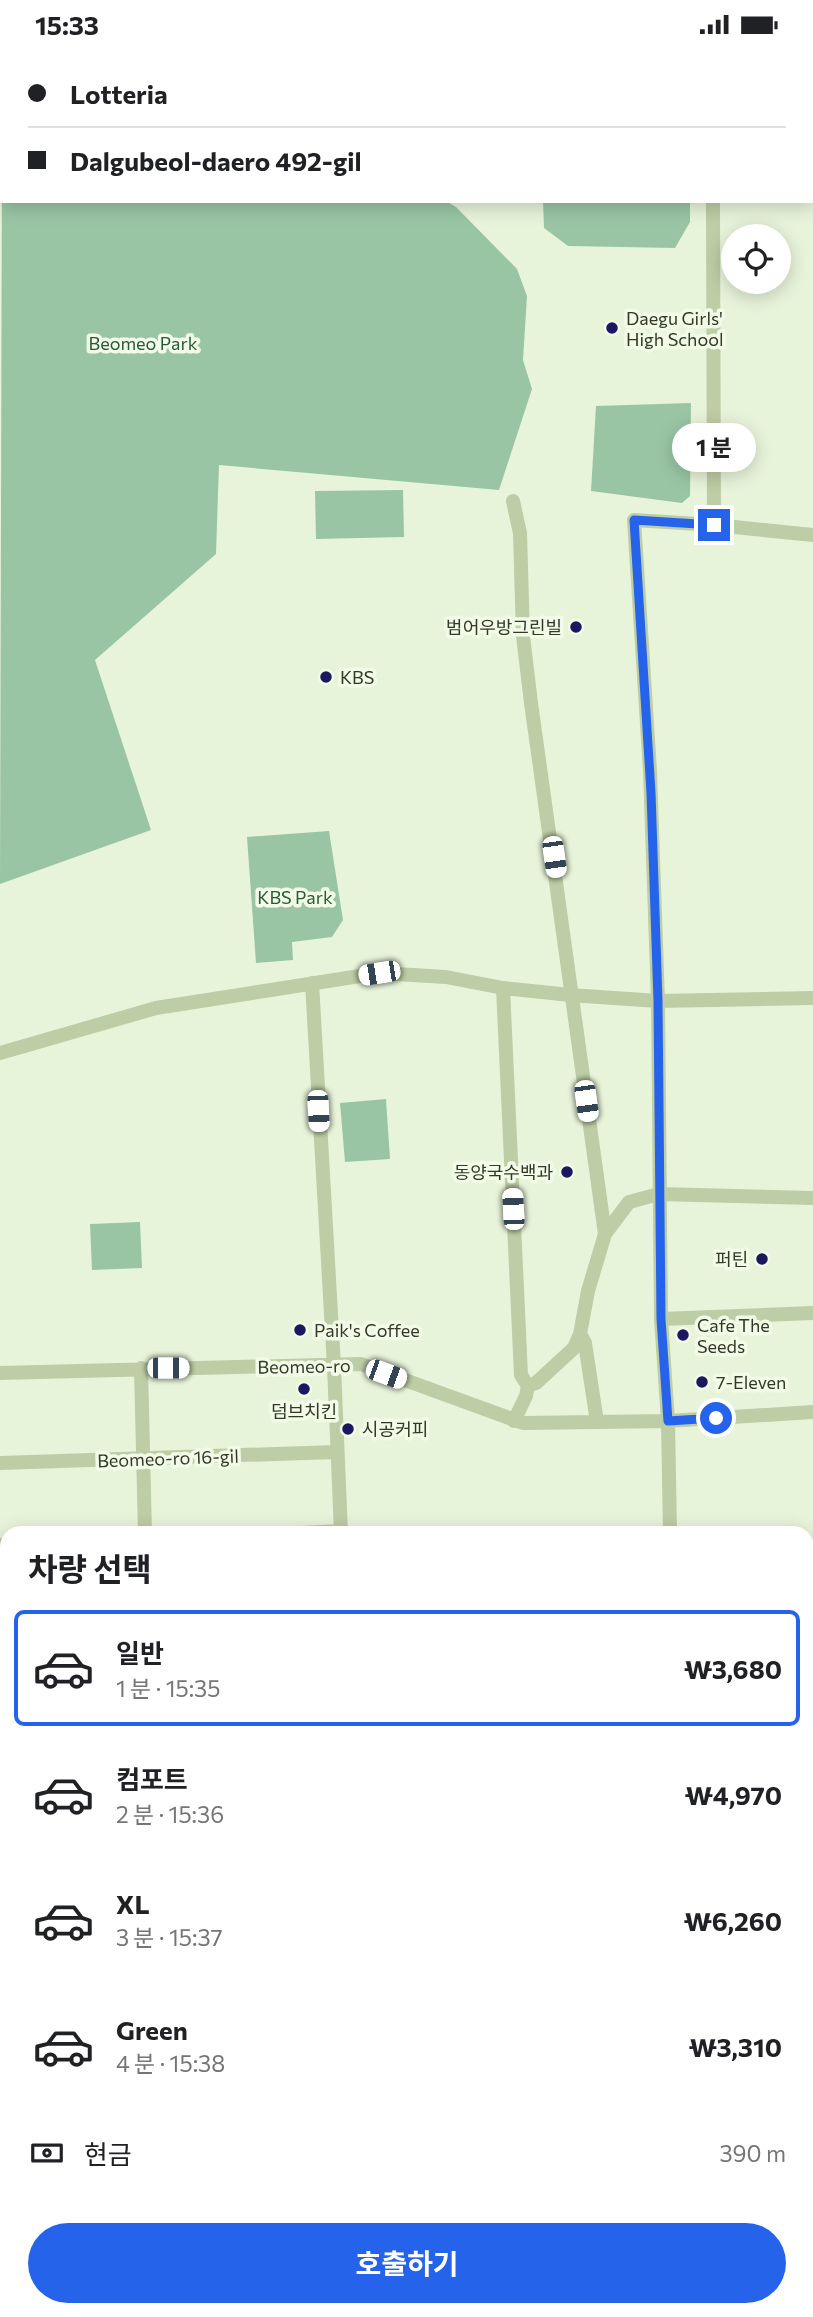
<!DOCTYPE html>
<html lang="ko">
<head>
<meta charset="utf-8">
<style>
  body { margin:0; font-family:Commissioner,"Noto Sans KR",sans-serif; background:#f2f2f2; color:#202124; height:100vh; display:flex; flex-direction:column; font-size:26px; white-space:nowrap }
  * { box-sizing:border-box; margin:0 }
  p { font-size:23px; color:#757577 }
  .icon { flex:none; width:38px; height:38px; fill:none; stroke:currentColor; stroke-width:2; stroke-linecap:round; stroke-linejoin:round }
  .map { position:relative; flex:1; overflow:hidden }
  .side { position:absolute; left:0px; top:1477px; width:814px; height:791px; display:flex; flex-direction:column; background:#fff; border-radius:21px 21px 0 0; box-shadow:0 4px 18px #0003 }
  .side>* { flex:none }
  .hud { position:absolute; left:0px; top:0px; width:814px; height:154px; box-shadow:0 4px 18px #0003; display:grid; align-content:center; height:154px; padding:0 28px; background:#fff }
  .controls { position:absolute; left:721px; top:175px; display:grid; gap:14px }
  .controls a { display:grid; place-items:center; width:70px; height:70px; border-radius:50%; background:#fff; box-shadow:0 4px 18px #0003; font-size:35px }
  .end { position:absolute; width:32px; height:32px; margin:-16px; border:9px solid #2563eb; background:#fff; box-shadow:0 0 0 4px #fff }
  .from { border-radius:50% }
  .bubble { position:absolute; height:49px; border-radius:24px; background:#fff; box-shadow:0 4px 18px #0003; font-size:23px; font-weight:700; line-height:49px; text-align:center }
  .car { position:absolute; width:21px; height:42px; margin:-21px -10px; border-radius:9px; box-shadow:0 0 5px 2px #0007; background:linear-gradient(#fff 24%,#345 0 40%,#fff 0 76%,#345 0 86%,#fff 0) }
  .hud b { display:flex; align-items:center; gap:24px; height:66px; font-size:26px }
  .hud b+b { border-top:2px solid #e0e0e0 }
  .hud i { width:18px; height:18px; background:#202124 }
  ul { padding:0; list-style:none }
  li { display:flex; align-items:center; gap:21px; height:116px; margin:0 14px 10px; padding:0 14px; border:4px solid transparent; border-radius:10px }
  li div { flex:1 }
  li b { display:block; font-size:26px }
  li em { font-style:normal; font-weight:700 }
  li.selected { border-color:#2563eb }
  li>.icon { width:63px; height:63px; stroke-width:1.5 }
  h2 { padding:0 28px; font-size:32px; line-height:84px }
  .pay { display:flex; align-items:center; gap:18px; height:77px; padding:0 28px; font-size:26px }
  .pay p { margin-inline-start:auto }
  .cta { display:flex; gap:14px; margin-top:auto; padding:14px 28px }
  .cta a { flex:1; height:80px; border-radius:42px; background:#2563eb; color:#fff; font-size:28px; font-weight:700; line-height:80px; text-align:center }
  .status { display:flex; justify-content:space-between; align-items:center; height:49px; padding:0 35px; background:#fff; direction:ltr }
  .status svg { height:19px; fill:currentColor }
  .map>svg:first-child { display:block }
  .green { fill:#99c5a5 }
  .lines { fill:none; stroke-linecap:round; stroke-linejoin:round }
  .street { stroke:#bdcda5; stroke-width:14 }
  .secondary { stroke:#94a176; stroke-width:19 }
  .route { stroke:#2563eb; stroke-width:9 }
  .poi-dot { fill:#1a185e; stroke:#f1fbe7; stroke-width:2.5 }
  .labels { text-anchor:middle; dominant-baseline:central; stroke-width:7; stroke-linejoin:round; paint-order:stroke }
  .poi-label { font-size:18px; fill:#343827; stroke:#f1fbe7; text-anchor:start }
  .park-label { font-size:18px; fill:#285938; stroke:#f1fbe7 }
  .street-label { font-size:18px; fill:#343827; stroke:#f1fbe7 }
</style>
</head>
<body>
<div class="status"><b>15:33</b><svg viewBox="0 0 49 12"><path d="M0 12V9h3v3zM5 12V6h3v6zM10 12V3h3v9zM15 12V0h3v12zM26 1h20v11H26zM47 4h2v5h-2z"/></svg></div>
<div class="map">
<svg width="813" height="2268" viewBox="0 0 813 2268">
  <rect width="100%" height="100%" fill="#e8f4da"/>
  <path class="green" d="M541,0H690V2H541Z
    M2,88V152H446L456,158L517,220L527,247L523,311L532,340L499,441L219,416L216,505L95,611L151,781L0,835Z
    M543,152H690V173L675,199L568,197L544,179Z
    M691,354L690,447L682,454L591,442L596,357Z
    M403,441L404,488L316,490L315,442Z
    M329,782L343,871L332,888L292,893L293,911L256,914L247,788Z
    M386,1050L390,1110L345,1113L340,1054Z
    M140,1173L142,1219L92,1221L90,1175Z
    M7,1652V1881H0V1655Z"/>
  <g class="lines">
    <path class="street" d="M712,0V2
      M713,152L714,476
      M513,452L520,484L523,587L531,654L605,1185
      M312,934L334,1317L341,1484
      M503,939L521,1326L528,1337
      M0,1004L156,959L379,924L446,928L503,939L570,946L658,952L813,949
      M661,1270L813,1264
      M580,1285L585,1294L597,1373
      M141,1319L145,1484
      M0,1324L361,1315L523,1374L668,1372L813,1363
      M514,1372L526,1347L528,1337L536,1334L574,1299L580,1285L588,1242L605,1185L629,1153L659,1145L813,1149
      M0,1414L336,1403
      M301,1484L340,1482
      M670,1484L668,1372L661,1270L658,952L650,722L634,471L714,476L813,486
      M0,1496H7
      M0,2044L7,2050
      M0,2117L7,2114
      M251,2261L259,2268
      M545,2261V2268
      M697,2261V2268
      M72,2268L78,2261"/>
    <path class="secondary" d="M807,1946H813
      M0,2034L7,2033"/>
  </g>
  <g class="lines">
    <path class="route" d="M714,476L634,471L651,744L658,952L661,1270L668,1372L716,1369"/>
  </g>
  <g class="poi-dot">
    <circle cx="612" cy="279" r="7"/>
    <circle cx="576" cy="578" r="7"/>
    <circle cx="326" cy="628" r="7"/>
    <circle cx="567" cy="1123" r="7"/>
    <circle cx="762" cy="1210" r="7"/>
    <circle cx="300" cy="1281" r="7"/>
    <circle cx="683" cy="1286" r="7"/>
    <circle cx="702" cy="1333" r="7"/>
    <circle cx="304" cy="1340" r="7"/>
    <circle cx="348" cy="1380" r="7"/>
  </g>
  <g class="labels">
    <g class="poi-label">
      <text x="626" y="269">Daegu Girls'<tspan x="626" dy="21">High School</tspan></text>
      <text x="562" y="578" text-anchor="end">범어우방그린빌</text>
      <text x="340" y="628">KBS</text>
      <text x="553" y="1123" text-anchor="end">동양국수백과</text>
      <text x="748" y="1210" text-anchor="end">퍼틴</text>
      <text x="697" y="1276">Cafe The<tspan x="697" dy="21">Seeds</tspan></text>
      <text x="314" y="1281">Paik's Coffee</text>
      <text x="716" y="1333">7-Eleven</text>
      <text x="304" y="1362" text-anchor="middle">덤브치킨</text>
      <text x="362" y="1380">시공커피</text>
    </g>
    <g class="park-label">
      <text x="143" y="294">Beomeo Park</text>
      <text x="295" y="848">KBS Park</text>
    </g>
    <g class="street-label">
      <text transform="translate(304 1317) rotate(-1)">Beomeo-ro</text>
      <text transform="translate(168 1409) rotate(-2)">Beomeo-ro 16-gil</text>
    </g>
  </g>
</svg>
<div class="controls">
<a><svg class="icon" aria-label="locate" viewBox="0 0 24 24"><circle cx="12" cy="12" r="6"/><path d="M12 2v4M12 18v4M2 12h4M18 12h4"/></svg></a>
</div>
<i class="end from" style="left:716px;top:1369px"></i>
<i class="end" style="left:714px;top:476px"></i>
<div class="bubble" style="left:672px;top:374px;width:84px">1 분</div>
<i class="car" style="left:554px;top:808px;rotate:172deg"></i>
<i class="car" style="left:379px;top:924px;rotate:261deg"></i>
<i class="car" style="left:586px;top:1052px;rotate:172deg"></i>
<i class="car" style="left:318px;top:1062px;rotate:177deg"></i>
<i class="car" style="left:513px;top:1160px;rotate:357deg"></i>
<i class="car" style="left:168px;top:1319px;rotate:90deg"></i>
<i class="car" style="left:386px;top:1325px;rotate:110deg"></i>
<div class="hud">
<b><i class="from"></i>Lotteria</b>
<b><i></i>Dalgubeol-daero 492-gil</b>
</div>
<section class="side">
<h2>차량 선택</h2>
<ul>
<li class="selected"><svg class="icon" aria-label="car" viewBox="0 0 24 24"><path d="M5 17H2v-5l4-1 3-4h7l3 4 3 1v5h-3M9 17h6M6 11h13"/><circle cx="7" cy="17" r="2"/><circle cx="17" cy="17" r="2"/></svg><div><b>일반</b><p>1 분 · 15:35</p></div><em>₩3,680</em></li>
<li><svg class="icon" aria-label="car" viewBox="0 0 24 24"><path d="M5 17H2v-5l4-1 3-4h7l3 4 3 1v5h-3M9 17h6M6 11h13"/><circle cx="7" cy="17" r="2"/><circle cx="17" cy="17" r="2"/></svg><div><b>컴포트</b><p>2 분 · 15:36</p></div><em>₩4,970</em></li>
<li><svg class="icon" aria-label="car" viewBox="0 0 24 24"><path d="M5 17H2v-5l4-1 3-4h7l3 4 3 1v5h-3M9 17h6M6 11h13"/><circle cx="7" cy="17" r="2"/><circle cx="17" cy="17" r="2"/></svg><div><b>XL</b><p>3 분 · 15:37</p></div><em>₩6,260</em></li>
<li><svg class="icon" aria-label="car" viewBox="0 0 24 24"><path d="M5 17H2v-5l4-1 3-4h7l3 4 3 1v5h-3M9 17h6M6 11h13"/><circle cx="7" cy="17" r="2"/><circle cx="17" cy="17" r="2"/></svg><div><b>Green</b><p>4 분 · 15:38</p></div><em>₩3,310</em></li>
</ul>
<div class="pay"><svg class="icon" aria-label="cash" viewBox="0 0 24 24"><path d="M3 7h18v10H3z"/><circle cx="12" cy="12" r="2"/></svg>현금<p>390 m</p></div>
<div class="cta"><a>호출하기</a></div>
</section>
</div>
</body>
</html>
